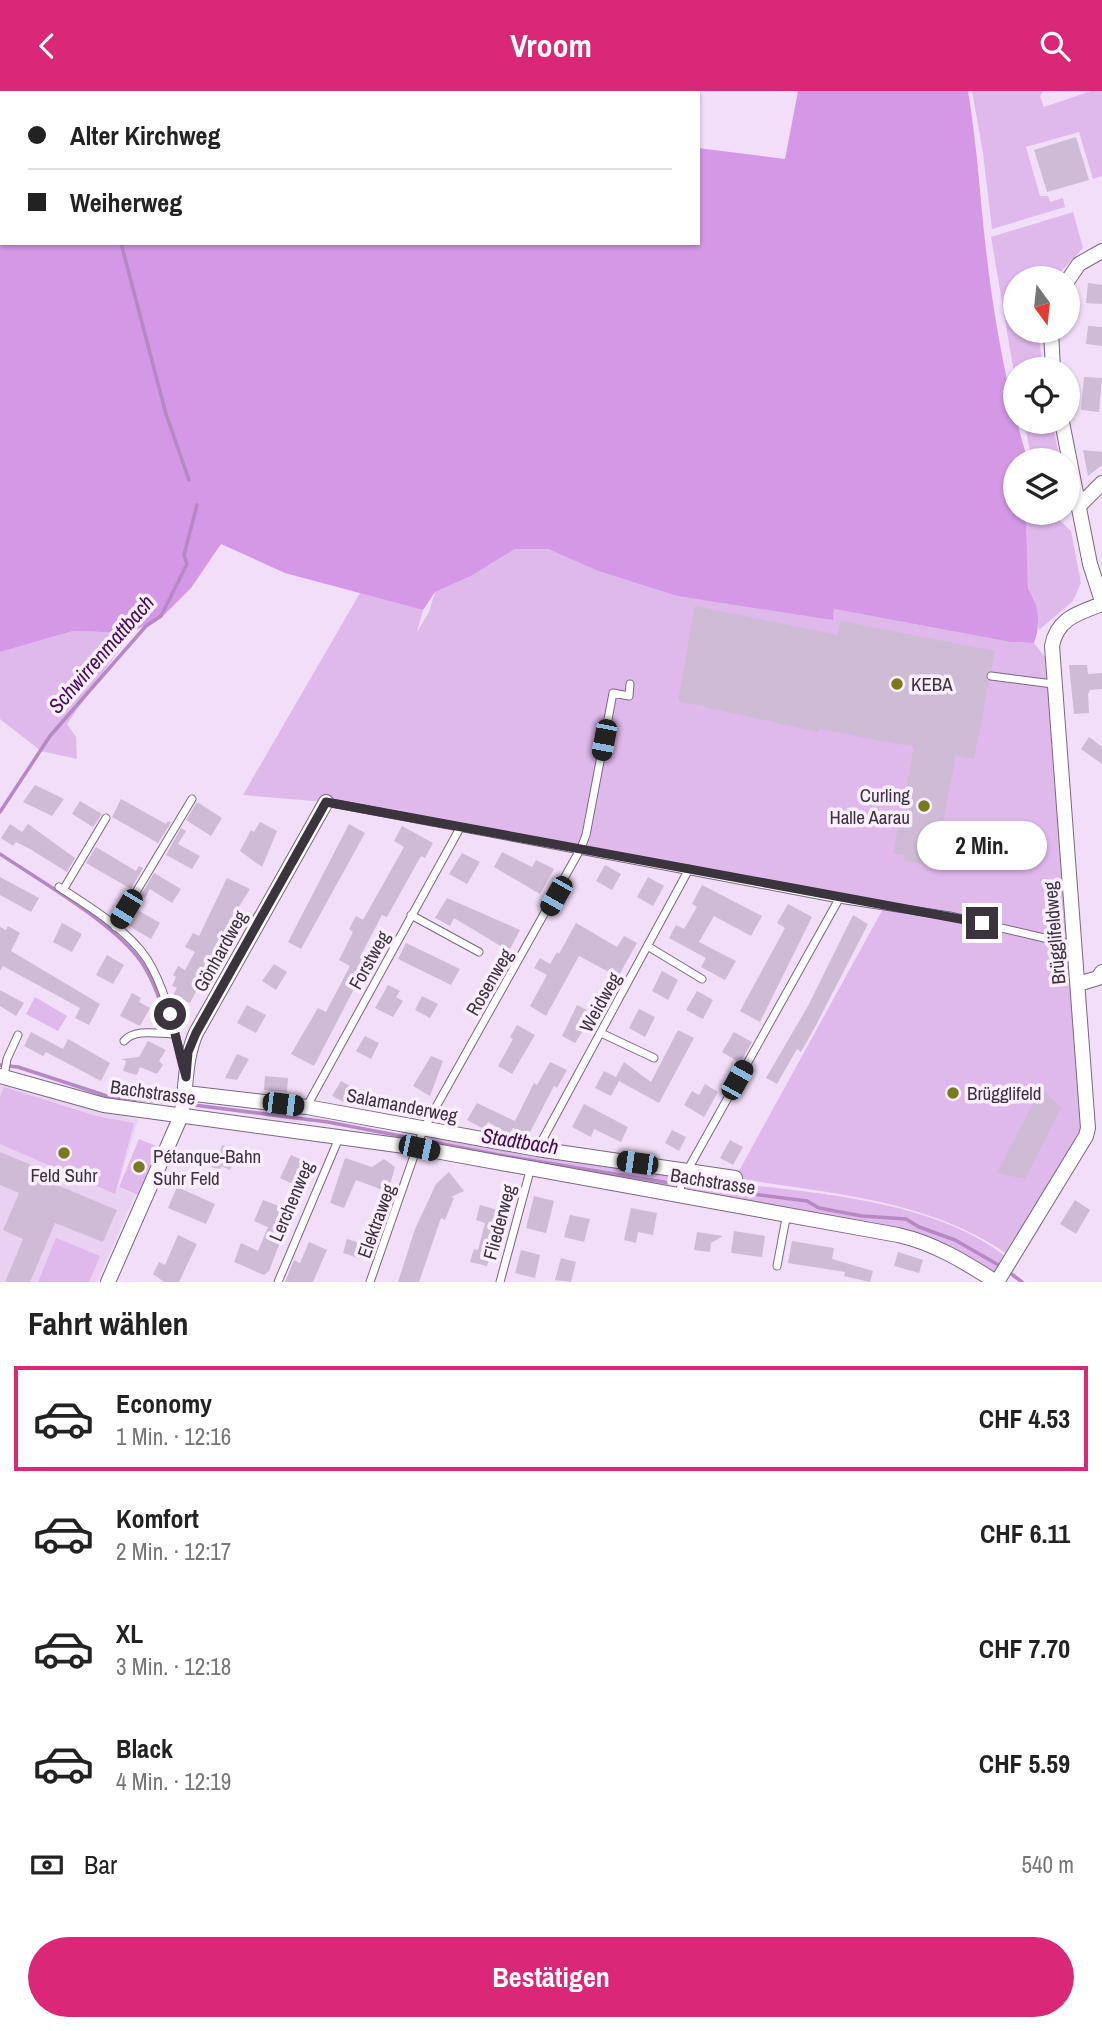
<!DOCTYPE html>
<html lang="de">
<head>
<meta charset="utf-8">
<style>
  body { margin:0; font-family:"Archivo Narrow",sans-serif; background:#f2f2f2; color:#222; height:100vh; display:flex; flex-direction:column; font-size:26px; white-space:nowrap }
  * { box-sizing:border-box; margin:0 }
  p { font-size:23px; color:#767676 }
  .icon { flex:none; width:38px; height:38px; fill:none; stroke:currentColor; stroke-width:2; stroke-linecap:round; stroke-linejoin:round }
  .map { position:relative; height:1191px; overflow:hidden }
  .panel { display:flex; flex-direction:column; background:#fff; flex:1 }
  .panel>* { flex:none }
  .guide { position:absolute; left:0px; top:0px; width:700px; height:154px; box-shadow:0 2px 5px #0004; display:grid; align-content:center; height:154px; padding:0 28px; background:#fff }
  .needle { width:46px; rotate:165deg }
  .controls { position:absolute; left:1003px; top:175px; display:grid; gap:14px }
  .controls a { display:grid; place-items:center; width:77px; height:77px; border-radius:50%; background:#fff; box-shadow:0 2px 5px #0004; font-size:35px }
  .end { position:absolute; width:32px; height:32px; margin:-16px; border:9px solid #3b333e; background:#fff; box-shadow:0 0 0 4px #fff }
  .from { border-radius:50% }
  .bubble { position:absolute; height:49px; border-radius:24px; background:#fff; box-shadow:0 2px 5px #0004; font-size:23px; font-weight:700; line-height:49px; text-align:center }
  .car { position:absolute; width:21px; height:42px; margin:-21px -10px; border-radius:9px; box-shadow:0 0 5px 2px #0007; background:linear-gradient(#222 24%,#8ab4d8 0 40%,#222 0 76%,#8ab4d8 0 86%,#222 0) }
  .guide b { display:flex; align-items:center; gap:24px; height:66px; font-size:26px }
  .guide b+b { border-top:2px solid #e0e0e0 }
  .guide i { width:18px; height:18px; background:#222 }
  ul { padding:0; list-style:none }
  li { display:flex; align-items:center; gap:21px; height:105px; margin:0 14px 10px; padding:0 14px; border:4px solid transparent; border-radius:0px }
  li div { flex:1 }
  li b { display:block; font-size:26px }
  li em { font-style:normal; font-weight:700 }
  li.on { border-color:#db2777 }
  li>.icon { width:63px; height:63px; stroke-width:1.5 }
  h2 { padding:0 28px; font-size:32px; line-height:84px }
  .pay { display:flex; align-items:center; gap:18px; height:77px; padding:0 28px; font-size:26px }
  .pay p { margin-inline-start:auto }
  .button { display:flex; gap:14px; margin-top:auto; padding:14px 28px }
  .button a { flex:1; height:80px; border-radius:42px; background:#db2777; color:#fff; font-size:28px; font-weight:700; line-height:80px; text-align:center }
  header { display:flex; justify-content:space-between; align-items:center; height:91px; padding:0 28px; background:#db2777; color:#fff; font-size:32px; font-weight:700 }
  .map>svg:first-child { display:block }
  .built { fill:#ead1f2 }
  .green { fill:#dfb8ec }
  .forest { fill:#d498e7 }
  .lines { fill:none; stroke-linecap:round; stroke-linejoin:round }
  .stream { stroke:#b688c4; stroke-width:3.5 }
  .building { fill:#cfbbd6 }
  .service-casing { stroke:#79677f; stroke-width:9 }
  .minor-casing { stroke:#79677f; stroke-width:16 }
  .service { stroke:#fff; stroke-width:7 }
  .minor { stroke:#fff; stroke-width:14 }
  .route { stroke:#3b333e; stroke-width:9 }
  .poi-dot { fill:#7b791f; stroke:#fbeeff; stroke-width:2.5 }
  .labels { text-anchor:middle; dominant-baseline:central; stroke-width:7; stroke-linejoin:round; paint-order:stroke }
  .poi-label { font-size:19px; fill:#3b333e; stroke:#fbeeff; text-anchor:start }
  .street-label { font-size:19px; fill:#3b333e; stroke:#fbeeff }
  .water-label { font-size:21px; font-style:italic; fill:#440a53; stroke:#fbeeff }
</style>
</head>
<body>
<header><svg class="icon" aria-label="back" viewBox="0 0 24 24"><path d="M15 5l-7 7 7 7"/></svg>Vroom<svg class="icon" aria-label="search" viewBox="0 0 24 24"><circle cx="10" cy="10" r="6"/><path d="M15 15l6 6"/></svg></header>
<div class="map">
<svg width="1102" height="1191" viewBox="0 0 1102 1191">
  <rect width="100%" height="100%" fill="#f2def9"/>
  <path class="built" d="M0,991L101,1021L138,1028L118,1096L135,1104L97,1191H0Z"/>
  <path class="green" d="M972,0H1043L1040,5L1044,16L1091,0H1102V85L1093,88L1079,41L1026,56L1040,105H1048L1050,111L1063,107L1065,116L992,138L983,62Z
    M1073,121L1083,157L1055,187H1015V240H1038L1043,278H1015V288L991,146Z
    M1024,331H1052L1060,369H1032Z
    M1026,422H1052L1071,440L1081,492L1073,510L1039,539L1034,507L1028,498Z
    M515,458H548L598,480L677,505L833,528L834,518L1010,551L1034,552L1052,575L1088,1037L1011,1166C932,1108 829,1103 735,1087L884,816L326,711L243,704L360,502L423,519L417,541L429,521L435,501L471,485Z
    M73,540L131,542L67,633L76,646L77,668L41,660L0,628V561Z
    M35,906L67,925L58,940L26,923Z
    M4,996L96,1025L134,1032L115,1103L0,1053V1006Z
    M429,1045L676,1083L678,1088L672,1098L428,1056Z
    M139,1048L159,1056L138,1104L119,1096Z
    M694,1088C789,1100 928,1104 1005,1165L995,1180H990L918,1143L689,1101L686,1097Z
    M56,1147L100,1165L89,1191H38Z"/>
  <path class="forest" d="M0,0H654L2,2V152H698V57L785,68L798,0H968C977,53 980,106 986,159C994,229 1007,300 1027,367L1015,369V422H1026L1028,498C1039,513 1041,535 1034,552L1010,551L834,518L833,529L677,505L598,480L548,458H515L471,485L435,501L423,519L285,482L221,453L191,497L165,523L131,542L73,540L0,561Z"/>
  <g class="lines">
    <path class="stream" d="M55,0V1
      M121,152L166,323L189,389
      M0,721L50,645L146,535L161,525L187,473L184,464L197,414
      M0,763C40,790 116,833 142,872C154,890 161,911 167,932
      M0,974L18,976L110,1006L178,1012
      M186,1013L328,1031L499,1064L688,1095L807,1110L819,1117L862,1125L906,1128L919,1136L955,1149L1002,1176
      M1009,1181L1022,1191"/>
  </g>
  <path class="building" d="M1076,46L1089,89L1047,101L1034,59Z
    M1088,192L1102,194V213L1086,212Z
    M1088,235L1102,236V255L1086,253Z
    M1084,286L1102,287L1099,321L1081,319Z
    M1083,359L1102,361V374L1088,385Z
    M695,515L837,544L840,530L995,560L991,579L985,584L989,591L974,668L956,664L936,766L924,764L922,773L904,770L905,764L893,762L914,656L820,638L818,641L678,610Z
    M1069,574H1087L1088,583L1102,582V598L1090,599L1088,603L1089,622L1074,623Z
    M1089,646L1102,656V673L1081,658Z
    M35,694L64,708L52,725L23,711Z
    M121,708L166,733L168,730L171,732L158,752L112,726Z
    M80,710L102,723L93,736L72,723Z
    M197,711L222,727L211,745L186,729Z
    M260,731L277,740L262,776L240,760L251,739L254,741Z
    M10,733L22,741L28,733L75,767L67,781L30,758L16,751L13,755L1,747Z
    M349,733L365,742L301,858L288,851Z
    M402,735L433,752L425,767L421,765L387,826L382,824L361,864L367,867L352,894L355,896L314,975L291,963L318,917L326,921L350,875L339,869L353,841L349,838L356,825L363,829L404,756L394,750Z
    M181,737L186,740L178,753L200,765L192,778L166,764Z
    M96,756L136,780L139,775L143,777L131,798L86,772Z
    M502,761L532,776L536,769L554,778L540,803L494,776Z
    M462,762L480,771L467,793L449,783Z
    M605,774L621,783L612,799L596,790Z
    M154,782L181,798L172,812L150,798L145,807L141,804Z
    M0,786L39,807L31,821L0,804Z
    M648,786L664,795L653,815L637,806Z
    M227,787L250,798L213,858L217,860L190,912L173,904L177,897L172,895L176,886L173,884L178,875L185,879L195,861L185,856L193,842L199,845Z
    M702,794L762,825L751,845L714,825L699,851L736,870L725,889L701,876L706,867L669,847L676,834L684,838L697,816L692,813Z
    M447,807L520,839L509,860L454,827L450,835L435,827Z
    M788,813L812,826L760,931L740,920L785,837L777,832Z
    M134,817L160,832L151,848L124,832Z
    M853,824L868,833L815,936L801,961L797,958L777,993L766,987L808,915Z
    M62,832L82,843L72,861L53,851Z
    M576,832L617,856L624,845L637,852L618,886L579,865L546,925L530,915L547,884L534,877L540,867L550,873L557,861L559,863Z
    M8,835L20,842L11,860L100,913L89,934L75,927L80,917L3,875L0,880V836L6,839Z
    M406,852L460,878L451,894L398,868Z
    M107,864L124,874L113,893L96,884Z
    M274,873L287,881L276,899L262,890Z
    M662,880L678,889L668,909L652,900Z
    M388,894L400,900L396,906L403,910L393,926L375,917Z
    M0,899L24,912L16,925L0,915Z
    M697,900L713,909L703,928L686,919Z
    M132,902L141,907L139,911L150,917L140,935L120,925Z
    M422,905L438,913L430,927L415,919Z
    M247,914L266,924L256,942L237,932Z
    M577,914L594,923L575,952L562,945Z
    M639,918L655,926L645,946L629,937Z
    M517,934L535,944L512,983L498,975L513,948L510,946Z
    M678,939L694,947L659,1012L619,990L611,1005L595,997L604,980L616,986L624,971L651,991Z
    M31,941L63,958L68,948L110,972L101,990L46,961L43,965L24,955Z
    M734,941L752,951L740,972L722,961Z
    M365,945L379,952L371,968L356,960Z
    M148,950L166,959L159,970L163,974L157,983L140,976L137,984L123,980L126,970L121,968L139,966Z
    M237,963L249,968L237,989L225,987Z
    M431,965L443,970L430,1005L413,995Z
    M550,971L567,979L557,997L554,995L528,1045L513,1037L509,1043L488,1031L484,1038L467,1029L477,1012L515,1030L534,992L537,994Z
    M265,985L288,987L287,1001L264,999Z
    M341,990L354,997L346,1012L332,1005Z
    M705,993L718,1001L704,1026L684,1014L692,1000L699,1004Z
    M1041,997L1061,1017L1025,1088L997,1082Z
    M584,1013L628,1036L621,1051L594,1038L591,1046L572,1036Z
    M672,1039L686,1046L679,1060L665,1052Z
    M730,1049L743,1056L733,1074L720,1067Z
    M222,1054L238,1061L230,1079L221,1075L220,1080L208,1074L215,1059L220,1061Z
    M0,1061L56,1084L52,1092L117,1119L103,1151L55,1132L30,1191H5L23,1148L3,1139L19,1102L0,1094Z
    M291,1064L309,1072L297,1095L280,1087Z
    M345,1067L372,1076L384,1068L395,1076L388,1101L356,1089L344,1117L330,1112Z
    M449,1081L464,1100L451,1106L454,1107L445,1129L441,1127L419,1191H398L415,1138L436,1093Z
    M177,1096L215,1113L206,1133L168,1117Z
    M534,1105L554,1110L546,1142L526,1137Z
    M263,1109L292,1120L269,1180L264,1184L234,1171L241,1152L258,1160L268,1136L254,1130Z
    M1075,1109L1090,1119L1076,1143L1060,1133Z
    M480,1114L505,1121L487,1175L470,1171L474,1158L478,1159L485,1132L476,1129Z
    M631,1117L657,1122L653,1144L638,1141L636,1152L624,1149Z
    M570,1124L590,1128L584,1151L564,1146Z
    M734,1140L765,1145L762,1166L731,1162Z
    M697,1141L723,1145L711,1152L710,1161L694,1159Z
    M178,1144L197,1153L179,1191H164L153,1183L159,1171L165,1174Z
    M347,1148L369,1155L364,1169L343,1162Z
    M792,1150L834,1157L832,1168L873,1180L870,1191L844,1185L845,1181L788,1172Z
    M309,1151L327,1159L313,1191H285L294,1169L300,1172Z
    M521,1159L540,1164L535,1187L515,1182Z
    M898,1161L923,1169L919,1182L894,1175Z
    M561,1167L576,1171L571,1191L555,1189Z"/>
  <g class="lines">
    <g class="service-casing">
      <path id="service" d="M991,585L1053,593
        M326,711L839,808L950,825L1074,854
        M59,796C87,814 128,839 147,868C167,900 174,940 183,976
        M63,799L106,727
        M411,824L479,861
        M115,836L192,708
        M649,856L702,888
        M601,942L654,967
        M124,950C135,937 159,943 175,943
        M4,985L7,968L18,944
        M307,1015L460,737
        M538,1057L689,778
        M678,1103L687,1080L839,808
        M777,1175L787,1122
        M278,1191L339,1047
        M370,1191L423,1039L581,757L586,744L613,602L629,605L630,593
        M500,1191L530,1080"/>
    </g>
    <g class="minor-casing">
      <path id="minor" d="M1068,189L1079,173L1102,160
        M1051,240L1053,278
        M1062,331L1090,473L1102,510
        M1078,416L1102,392
        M1078,893L1098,887L1102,881
        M0,985L104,1014L419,1057L898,1144C934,1152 965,1171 996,1191
        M186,1002L307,1016L537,1058L735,1087
        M108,1191L181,1025C187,997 184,969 196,942L326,711
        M997,1191L1086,1045L1088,1037L1052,555C1057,527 1079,522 1102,513"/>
    </g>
    <use href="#service" class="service"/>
    <use href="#minor" class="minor"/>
  </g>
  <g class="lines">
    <path class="route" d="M170,923L186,986L188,961L196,942L326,711L982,832"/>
  </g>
  <g class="poi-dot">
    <circle cx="897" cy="593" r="7"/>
    <circle cx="924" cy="715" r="7"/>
    <circle cx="953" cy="1002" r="7"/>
    <circle cx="64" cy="1062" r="7"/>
    <circle cx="139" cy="1076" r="7"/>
  </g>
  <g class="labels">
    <g class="poi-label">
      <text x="911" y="593">KEBA</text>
      <text x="910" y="704" text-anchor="end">Curling<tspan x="910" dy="22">Halle Aarau</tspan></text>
      <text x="967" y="1002">Brügglifeld</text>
      <text x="153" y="1065">Pétanque-Bahn<tspan x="153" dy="22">Suhr Feld</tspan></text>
      <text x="64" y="1084" text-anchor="middle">Feld Suhr</text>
    </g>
    <g class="street-label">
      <text transform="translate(1054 842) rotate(-95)">Brügglifeldweg</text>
      <text transform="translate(220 860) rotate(-61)">Gönhardweg</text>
      <text transform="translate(369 869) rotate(-61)">Forstweg</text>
      <text transform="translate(489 891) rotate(-60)">Rosenweg</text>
      <text transform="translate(600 911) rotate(-61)">Weidweg</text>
      <text transform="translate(153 1001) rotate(8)">Bachstrasse</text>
      <text transform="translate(402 1014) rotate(11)">Salamanderweg</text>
      <text transform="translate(713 1090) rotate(9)">Bachstrasse</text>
      <text transform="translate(291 1110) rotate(-67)">Lerchenweg</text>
      <text transform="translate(376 1130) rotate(-70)">Elektraweg</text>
      <text transform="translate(499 1131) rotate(-75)">Fliederweg</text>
    </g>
    <g class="water-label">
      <text transform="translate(101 563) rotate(-49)">Schwirrenmattbach</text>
      <text transform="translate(520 1050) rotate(9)">Stadtbach</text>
    </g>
  </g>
</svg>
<div class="controls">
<a><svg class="needle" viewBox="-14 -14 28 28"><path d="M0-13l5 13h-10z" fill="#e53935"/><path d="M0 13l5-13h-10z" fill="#767676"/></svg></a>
<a><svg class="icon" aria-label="locate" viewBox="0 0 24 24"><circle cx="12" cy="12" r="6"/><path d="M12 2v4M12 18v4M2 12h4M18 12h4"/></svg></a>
<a><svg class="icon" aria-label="layers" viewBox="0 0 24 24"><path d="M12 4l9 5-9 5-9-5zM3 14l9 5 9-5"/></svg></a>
</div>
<i class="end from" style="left:170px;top:923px"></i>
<i class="end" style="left:982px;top:832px"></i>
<div class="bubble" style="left:917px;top:730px;width:130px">2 Min.</div>
<i class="car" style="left:604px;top:649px;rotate:191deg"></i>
<i class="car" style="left:556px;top:805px;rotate:210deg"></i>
<i class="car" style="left:126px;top:818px;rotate:211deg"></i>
<i class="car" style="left:737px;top:989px;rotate:29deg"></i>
<i class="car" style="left:283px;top:1013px;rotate:97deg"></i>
<i class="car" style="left:419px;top:1057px;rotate:102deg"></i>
<i class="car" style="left:637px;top:1072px;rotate:278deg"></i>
<div class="guide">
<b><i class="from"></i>Alter Kirchweg</b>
<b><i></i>Weiherweg</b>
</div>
</div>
<section class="panel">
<h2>Fahrt wählen</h2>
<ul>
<li class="on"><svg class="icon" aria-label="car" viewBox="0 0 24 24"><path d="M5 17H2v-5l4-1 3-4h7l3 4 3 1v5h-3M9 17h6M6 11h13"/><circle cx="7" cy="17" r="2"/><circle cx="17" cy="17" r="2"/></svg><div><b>Economy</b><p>1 Min. · 12:16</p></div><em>CHF 4.53</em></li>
<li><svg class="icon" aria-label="car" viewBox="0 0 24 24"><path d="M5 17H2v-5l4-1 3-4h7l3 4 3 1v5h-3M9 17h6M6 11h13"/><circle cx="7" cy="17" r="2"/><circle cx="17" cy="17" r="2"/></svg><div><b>Komfort</b><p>2 Min. · 12:17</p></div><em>CHF 6.11</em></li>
<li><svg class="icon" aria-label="car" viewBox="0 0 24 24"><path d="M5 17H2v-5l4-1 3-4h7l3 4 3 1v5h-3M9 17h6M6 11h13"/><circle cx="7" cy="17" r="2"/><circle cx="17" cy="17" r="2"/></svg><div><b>XL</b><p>3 Min. · 12:18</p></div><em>CHF 7.70</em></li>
<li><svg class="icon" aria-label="car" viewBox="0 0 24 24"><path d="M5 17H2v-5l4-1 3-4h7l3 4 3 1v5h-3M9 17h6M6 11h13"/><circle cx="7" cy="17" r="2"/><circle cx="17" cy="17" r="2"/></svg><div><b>Black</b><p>4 Min. · 12:19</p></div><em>CHF 5.59</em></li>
</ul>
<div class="pay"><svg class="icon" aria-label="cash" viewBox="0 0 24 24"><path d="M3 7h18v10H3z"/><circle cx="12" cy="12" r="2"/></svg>Bar<p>540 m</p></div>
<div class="button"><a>Bestätigen</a></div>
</section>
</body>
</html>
